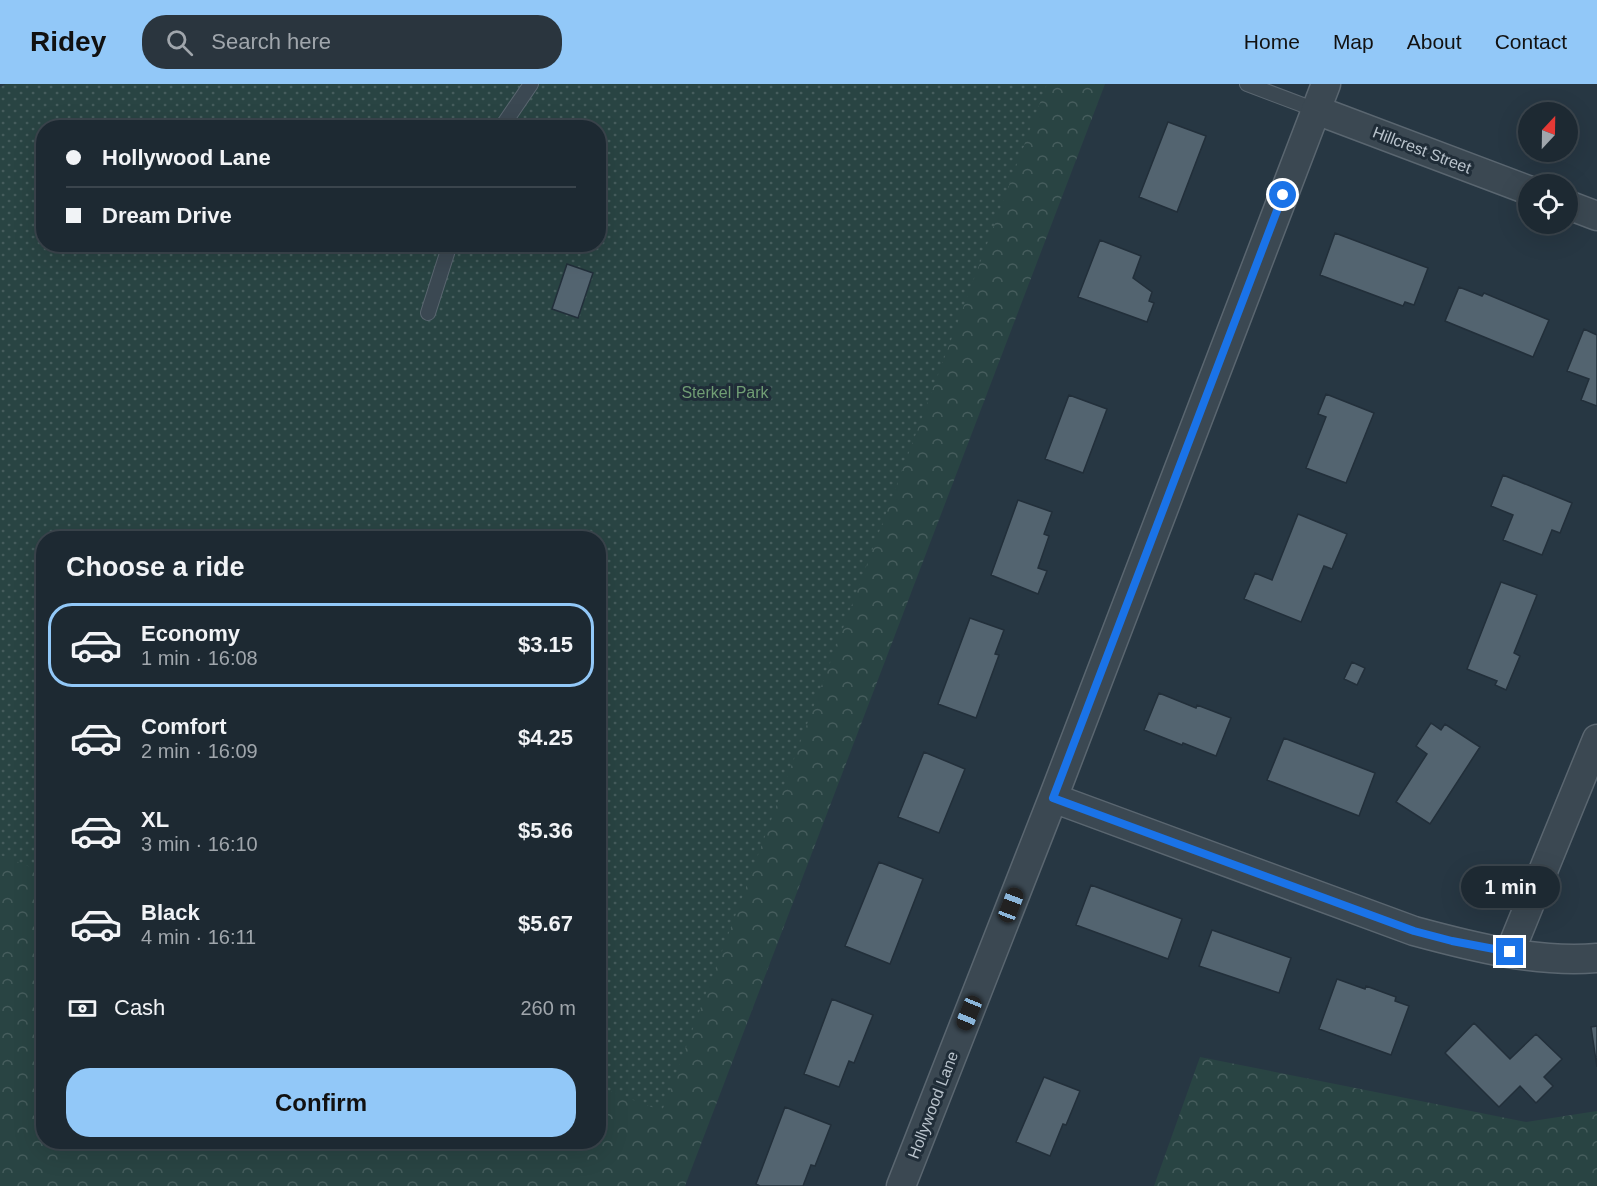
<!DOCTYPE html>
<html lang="en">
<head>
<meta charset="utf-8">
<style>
  body { margin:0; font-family:Arial,sans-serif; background:#2a353e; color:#f1f3f6; height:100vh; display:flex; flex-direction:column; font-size:22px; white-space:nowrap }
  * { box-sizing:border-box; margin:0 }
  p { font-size:20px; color:#a0a6ac }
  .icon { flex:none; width:33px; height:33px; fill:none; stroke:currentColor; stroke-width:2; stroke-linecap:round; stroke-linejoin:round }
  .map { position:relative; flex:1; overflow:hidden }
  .sheet { position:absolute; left:36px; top:447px; width:570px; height:618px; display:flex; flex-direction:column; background:#1d2932; border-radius:24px; box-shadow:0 6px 24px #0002,0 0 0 2px #3b454d }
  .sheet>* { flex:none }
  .hud { position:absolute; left:36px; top:36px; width:570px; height:132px; border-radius:24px; box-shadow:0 6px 24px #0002,0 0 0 2px #3b454d; display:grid; align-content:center; height:132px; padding:0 30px; background:#1d2932 }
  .needle { width:39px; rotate:22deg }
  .controls { position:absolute; left:1518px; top:18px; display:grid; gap:12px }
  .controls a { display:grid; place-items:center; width:60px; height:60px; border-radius:50%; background:#1d2932; box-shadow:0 6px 24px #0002,0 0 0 2px #3b454d; font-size:30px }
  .end { position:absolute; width:27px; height:27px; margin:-14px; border:8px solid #1a73e8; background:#fff; box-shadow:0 0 0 3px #fff }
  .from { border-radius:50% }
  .bubble { position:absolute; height:42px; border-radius:21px; background:#1d2932; box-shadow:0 6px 24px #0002,0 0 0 2px #3b454d; font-size:20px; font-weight:800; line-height:42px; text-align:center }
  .car { position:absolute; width:18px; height:36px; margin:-18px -9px; border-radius:8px; box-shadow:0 0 4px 2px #0007; background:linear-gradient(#222 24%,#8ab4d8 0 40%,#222 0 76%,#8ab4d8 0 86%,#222 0) }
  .hud b { display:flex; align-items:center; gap:21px; height:57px; font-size:22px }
  .hud b+b { border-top:2px solid #3b454d }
  .hud i { width:15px; height:15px; background:#f1f3f6 }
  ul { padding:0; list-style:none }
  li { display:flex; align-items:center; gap:18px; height:84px; margin:0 12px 9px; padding:0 18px; border:3px solid transparent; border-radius:24px }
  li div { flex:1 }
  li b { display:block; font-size:22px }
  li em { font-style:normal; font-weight:800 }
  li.current { border-color:#92c8f8 }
  li>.icon { width:54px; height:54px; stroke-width:1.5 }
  h2 { padding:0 30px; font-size:27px; line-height:72px }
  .pay { display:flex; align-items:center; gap:15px; height:66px; padding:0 30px; font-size:22px }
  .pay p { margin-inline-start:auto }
  .cta { display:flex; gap:12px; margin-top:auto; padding:12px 30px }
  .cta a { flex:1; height:69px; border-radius:24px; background:#92c8f8; color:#111; font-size:24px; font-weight:800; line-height:69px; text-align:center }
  header { display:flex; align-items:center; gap:36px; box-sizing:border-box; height:84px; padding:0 30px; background:#92c8f8; color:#111 }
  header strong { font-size:28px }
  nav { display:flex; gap:33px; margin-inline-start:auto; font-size:21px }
  .search { width:420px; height:54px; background:#2a353e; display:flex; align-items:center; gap:15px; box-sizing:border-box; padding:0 21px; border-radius:24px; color:#a0a6ac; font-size:22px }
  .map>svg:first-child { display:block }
  .forest { fill:url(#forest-crowns) }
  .park { fill:url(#park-dots); fill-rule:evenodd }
  .building { fill:#536470; stroke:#222f3a; stroke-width:1.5 }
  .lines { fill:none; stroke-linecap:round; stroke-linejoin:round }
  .service-casing { stroke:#5a6670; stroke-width:16 }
  .minor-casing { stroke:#5a6670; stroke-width:31 }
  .service { stroke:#3b4852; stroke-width:14 }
  .minor { stroke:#3b4852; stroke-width:28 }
  .route { stroke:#1a73e8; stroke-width:8 }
  .labels { text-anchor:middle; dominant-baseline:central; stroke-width:6; stroke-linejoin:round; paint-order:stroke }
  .street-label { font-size:16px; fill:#b9c3cc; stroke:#202d38 }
  .park-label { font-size:16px; fill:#709d74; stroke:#202d38 }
</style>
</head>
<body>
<header>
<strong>Ridey</strong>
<div class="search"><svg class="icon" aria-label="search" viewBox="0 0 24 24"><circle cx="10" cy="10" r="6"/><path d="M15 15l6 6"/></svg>Search here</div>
<nav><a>Home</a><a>Map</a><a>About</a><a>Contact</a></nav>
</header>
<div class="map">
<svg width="1597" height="1102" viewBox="0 0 1597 1102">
  <defs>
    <pattern id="forest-crowns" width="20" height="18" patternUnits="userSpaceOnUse" patternTransform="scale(1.5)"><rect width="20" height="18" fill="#294443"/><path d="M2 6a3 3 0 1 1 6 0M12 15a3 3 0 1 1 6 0" fill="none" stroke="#465d5d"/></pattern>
    <pattern id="park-dots" width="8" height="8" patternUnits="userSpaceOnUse" patternTransform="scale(1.5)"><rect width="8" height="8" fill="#294443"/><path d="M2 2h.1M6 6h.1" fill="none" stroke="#465d5d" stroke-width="1.8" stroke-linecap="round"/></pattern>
  </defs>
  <rect width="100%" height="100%" fill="#273743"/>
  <path class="forest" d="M564,0H1105L685,1102H0V445L43,469L44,1058H598V44Z
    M1200,973L1526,1038L1597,1027V1102H1154Z"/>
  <path class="park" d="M6,0H1047L662,1027L599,1003L598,454H44L43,788L0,771V3ZM44,44H598V160H44Z"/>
  <path class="building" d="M1168,38L1206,52L1177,128L1139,113Z
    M1335,149L1428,184L1414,221L1405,218L1403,222L1320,191Z
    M1100,156L1141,172L1133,194L1152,208L1149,217L1154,219L1147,238L1078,213Z
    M567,180L593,189L578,234L552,225Z
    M1459,203L1482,212L1484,209L1549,236L1533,273L1445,237Z
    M1584,245L1597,251V322L1581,316L1589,295L1567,287Z
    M1326,310L1374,329L1346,399L1306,384L1326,333L1318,330Z
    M1069,311L1107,325L1083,389L1045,375Z
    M1503,391L1572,419L1560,449L1552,446L1542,471L1503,456L1513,431L1491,422Z
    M1018,416L1052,428L1044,450L1049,452L1038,484L1047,487L1038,510L991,491Z
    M1298,430L1347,450L1332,485L1324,482L1301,538L1244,515L1255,489L1272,496Z
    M1501,498L1537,511L1514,569L1520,572L1506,606L1495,601L1497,597L1467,585Z
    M970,534L1004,546L995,570L999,571L976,634L938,620Z
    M1352,578L1365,584L1357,601L1344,595Z
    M1159,609L1196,624L1197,621L1231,634L1216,672L1183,659L1182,661L1144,646Z
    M1431,639L1441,646L1445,640L1480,663L1430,740L1396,718L1427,670L1416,662Z
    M1284,654L1375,689L1359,732L1267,696Z
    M924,668L965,685L939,749L898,733Z
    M879,778L923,795L890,880L845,862Z
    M1091,801L1182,835L1168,875L1076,841Z
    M1212,846L1291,874L1279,909L1199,882Z
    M1337,895L1365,905L1366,902L1396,913L1395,917L1409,922L1391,971L1319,945Z
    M832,915L873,931L854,979L849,977L839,1003L804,990Z
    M1474,939L1510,975L1536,950L1562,975L1544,993L1553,1002L1536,1019L1520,1002L1499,1023L1445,969Z
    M1597,942V983L1591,943Z
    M1044,993L1080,1007L1066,1041L1063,1040L1050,1072L1016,1058Z
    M785,1023L831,1041L815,1082L811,1081L803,1102H760L756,1100Z"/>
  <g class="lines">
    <g class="service-casing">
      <path id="service" d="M1247,0L1316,26
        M501,44L531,0
        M428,229L450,160"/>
    </g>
    <g class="minor-casing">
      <path id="minor" d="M1316,26L1528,106
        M1568,121L1597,132
        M1053,714L1414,847C1473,863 1536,879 1597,874
        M1510,868L1597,655
        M901,1102L1053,714L1326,0"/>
    </g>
    <use href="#service" class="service"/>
    <use href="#minor" class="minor"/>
  </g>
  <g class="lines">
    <path class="route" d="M1283,111L1053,714L1414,847L1452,857L1510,868"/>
  </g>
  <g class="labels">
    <g class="street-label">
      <text transform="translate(1422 66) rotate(21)">Hillcrest Street</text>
      <text transform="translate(933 1021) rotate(-69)">Hollywood Lane</text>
    </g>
    <g class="park-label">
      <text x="725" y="308">Sterkel Park</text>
    </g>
  </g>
</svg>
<div class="controls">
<a><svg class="needle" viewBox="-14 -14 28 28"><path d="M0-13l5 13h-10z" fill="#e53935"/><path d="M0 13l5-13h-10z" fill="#a0a6ac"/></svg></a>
<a><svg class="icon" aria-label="locate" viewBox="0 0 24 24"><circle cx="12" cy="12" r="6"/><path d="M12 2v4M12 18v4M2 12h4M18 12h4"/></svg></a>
</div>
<i class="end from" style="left:1283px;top:111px"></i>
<i class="end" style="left:1510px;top:868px"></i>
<div class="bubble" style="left:1461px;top:782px;width:99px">1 min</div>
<i class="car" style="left:1011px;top:821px;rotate:21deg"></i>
<i class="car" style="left:969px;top:929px;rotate:202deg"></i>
<div class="hud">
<b><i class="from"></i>Hollywood Lane</b>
<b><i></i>Dream Drive</b>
</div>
<section class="sheet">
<h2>Choose a ride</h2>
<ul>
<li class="current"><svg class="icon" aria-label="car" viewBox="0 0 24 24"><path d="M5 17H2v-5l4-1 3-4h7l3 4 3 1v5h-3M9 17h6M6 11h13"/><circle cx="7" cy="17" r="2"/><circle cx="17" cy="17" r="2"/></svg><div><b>Economy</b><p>1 min · 16:08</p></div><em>$3.15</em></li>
<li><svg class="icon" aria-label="car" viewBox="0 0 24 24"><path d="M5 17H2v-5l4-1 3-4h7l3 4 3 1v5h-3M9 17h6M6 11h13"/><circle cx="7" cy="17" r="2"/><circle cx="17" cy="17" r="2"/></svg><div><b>Comfort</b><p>2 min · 16:09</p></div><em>$4.25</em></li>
<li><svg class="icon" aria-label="car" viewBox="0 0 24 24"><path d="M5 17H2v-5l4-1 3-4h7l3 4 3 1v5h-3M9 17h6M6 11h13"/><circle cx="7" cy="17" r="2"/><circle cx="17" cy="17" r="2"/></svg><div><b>XL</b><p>3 min · 16:10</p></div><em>$5.36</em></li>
<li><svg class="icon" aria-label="car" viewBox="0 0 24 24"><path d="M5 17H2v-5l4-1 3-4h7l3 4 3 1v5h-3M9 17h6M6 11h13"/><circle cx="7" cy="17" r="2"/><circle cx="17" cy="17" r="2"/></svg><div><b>Black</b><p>4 min · 16:11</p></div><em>$5.67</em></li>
</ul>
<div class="pay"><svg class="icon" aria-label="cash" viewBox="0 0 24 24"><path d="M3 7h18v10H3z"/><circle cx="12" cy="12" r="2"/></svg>Cash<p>260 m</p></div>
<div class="cta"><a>Confirm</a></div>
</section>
</div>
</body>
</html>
